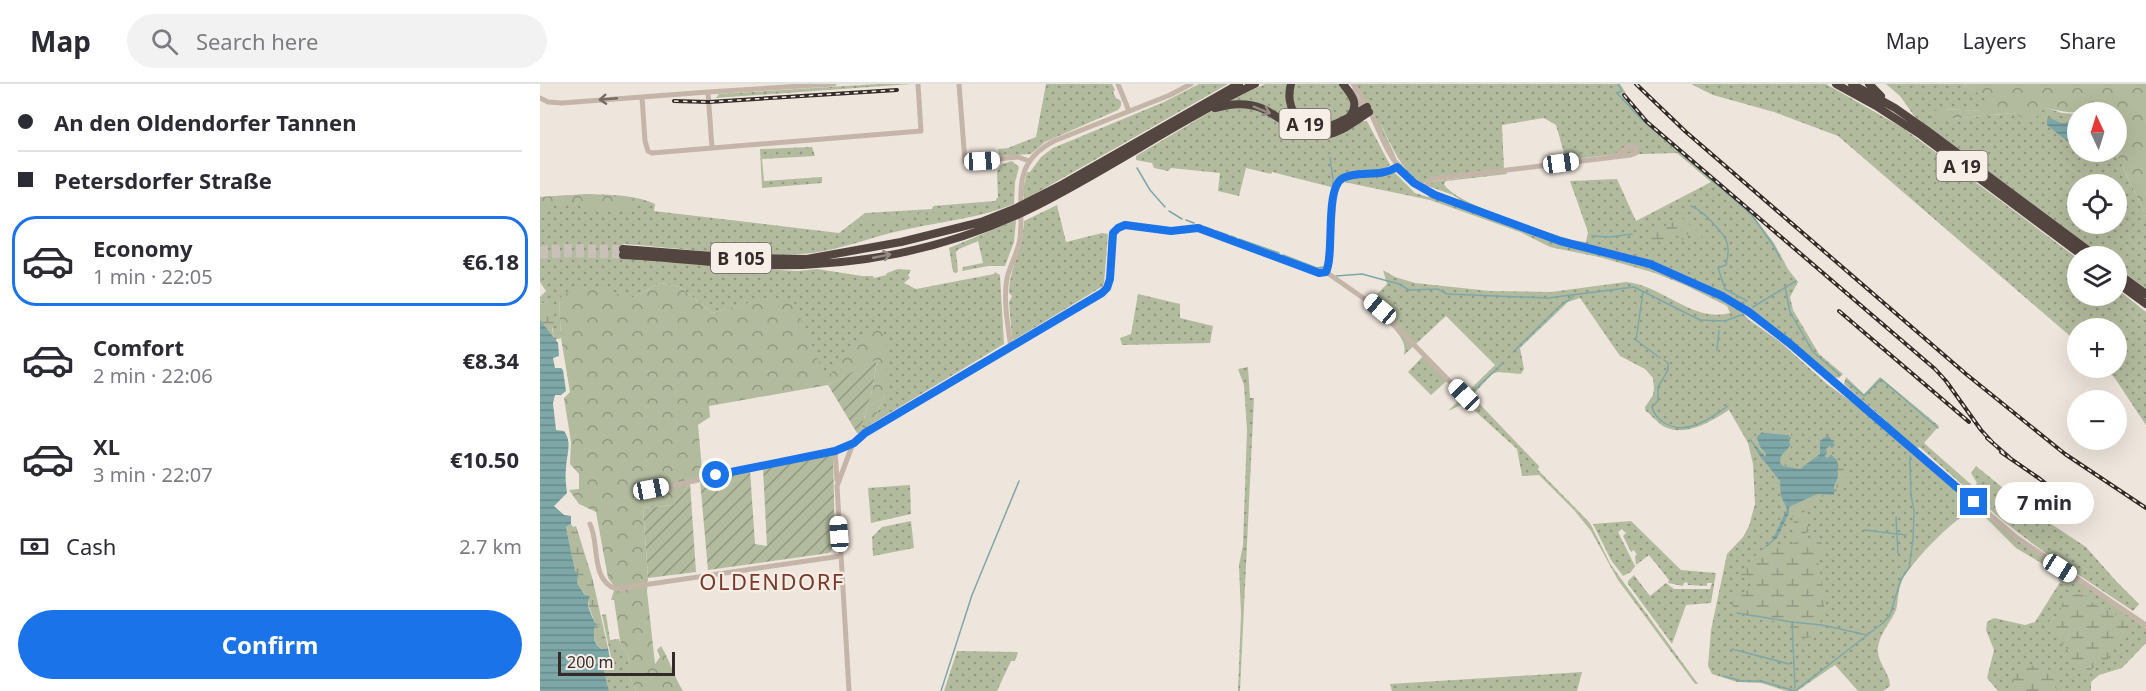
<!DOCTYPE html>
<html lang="en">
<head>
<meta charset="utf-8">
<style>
  body { margin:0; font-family:"Noto Sans",sans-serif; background:#f2f2f3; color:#2b2b33; height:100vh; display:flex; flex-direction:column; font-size:22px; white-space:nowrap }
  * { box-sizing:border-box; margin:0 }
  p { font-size:20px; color:#7c7c81 }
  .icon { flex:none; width:33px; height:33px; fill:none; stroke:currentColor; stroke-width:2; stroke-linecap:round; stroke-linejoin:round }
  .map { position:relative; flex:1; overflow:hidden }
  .sheet { display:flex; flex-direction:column; background:#fff; width:540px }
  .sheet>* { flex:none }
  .hud { display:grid; align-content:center; height:132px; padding:0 18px; background:#fff }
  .needle { width:39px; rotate:356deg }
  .fabs { position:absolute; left:1527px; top:18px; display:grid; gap:12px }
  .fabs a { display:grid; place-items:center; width:60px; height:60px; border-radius:50%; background:#fff; box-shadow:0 6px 24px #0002; font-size:30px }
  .scale { position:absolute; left:18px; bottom:15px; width:117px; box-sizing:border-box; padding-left:6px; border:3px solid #332b28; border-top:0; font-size:16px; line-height:21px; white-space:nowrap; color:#332b28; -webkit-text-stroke:4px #f7efe7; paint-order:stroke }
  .end { position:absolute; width:27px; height:27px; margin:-14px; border:8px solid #1a73e8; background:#fff; box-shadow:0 0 0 3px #fff }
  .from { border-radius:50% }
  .bubble { position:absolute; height:42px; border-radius:21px; background:#fff; box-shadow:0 6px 24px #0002; font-size:20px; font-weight:700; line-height:42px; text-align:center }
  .car { position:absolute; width:18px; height:36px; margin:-18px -9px; border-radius:8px; box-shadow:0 0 4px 2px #0007; background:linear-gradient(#fff 24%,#345 0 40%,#fff 0 76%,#345 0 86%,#fff 0) }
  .hud b { display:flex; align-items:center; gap:21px; height:57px; font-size:22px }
  .hud b+b { border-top:2px solid #e1e1e2 }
  .hud i { width:15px; height:15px; background:#2b2b33 }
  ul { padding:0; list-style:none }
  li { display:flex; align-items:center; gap:18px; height:90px; margin:0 12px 9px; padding:0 6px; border:3px solid transparent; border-radius:24px }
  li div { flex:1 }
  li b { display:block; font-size:22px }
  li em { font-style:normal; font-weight:700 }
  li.current { border-color:#1a73e8 }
  li>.icon { width:54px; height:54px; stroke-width:1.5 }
  .pay { display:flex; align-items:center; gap:15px; height:66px; padding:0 18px; font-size:22px }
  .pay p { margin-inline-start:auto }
  .primary-button { display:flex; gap:12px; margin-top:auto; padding:12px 18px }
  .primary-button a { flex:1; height:69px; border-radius:36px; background:#1a73e8; color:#fff; font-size:24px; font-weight:700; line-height:69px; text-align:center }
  header { display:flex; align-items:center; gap:36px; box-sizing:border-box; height:84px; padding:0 30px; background:#fff; border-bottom:2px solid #e1e1e2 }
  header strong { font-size:28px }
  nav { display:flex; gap:33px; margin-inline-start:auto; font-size:21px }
  .search { width:420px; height:54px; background:#f2f2f3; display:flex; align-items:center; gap:15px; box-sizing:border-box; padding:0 21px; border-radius:33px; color:#7c7c81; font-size:22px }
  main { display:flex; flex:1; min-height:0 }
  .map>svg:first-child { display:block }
  .grass { fill:url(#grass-dots); fill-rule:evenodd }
  .forest { fill:url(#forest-crowns) }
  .wetland { fill:url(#wetland-marsh) }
  .garden { fill:url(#garden-furrows) }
  .water { fill:url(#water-rules) }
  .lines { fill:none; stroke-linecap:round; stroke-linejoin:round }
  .stream { stroke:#7ea8a8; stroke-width:1.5 }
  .highway-tunnel { stroke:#c9c0b8; stroke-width:8; stroke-dasharray:8 4; stroke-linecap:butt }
  .minor { stroke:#c5b5a9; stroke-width:5 }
  .highway { stroke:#534540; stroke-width:8 }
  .rail-casing { stroke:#332b28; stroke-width:4 }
  .rail { stroke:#f7efe7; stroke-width:1.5; stroke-dasharray:4.5; stroke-linecap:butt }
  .oneway { stroke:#756962 }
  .oneway2 { stroke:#958983 }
  .route { stroke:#1a73e8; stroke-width:8 }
  .labels { text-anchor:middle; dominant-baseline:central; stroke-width:4.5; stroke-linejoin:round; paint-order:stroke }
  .shield { fill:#f7efe7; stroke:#6e6661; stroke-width:1.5 }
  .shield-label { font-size:18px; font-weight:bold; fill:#332b28 }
  .quarter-label { font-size:22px; letter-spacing:1.5px; fill:#783a2b; stroke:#f7efe7 }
</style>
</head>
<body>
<header>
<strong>Map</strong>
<div class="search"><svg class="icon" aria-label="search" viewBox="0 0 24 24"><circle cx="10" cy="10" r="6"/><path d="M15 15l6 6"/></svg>Search here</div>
<nav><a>Map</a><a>Layers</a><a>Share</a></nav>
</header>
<main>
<section class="sheet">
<div class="hud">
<b><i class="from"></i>An den Oldendorfer Tannen</b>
<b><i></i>Petersdorfer Straße</b>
</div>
<ul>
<li class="current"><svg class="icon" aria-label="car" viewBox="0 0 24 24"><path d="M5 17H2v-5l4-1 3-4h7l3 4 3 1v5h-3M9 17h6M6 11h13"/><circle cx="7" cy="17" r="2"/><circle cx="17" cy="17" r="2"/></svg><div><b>Economy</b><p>1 min · 22:05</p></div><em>€6.18</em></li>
<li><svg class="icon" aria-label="car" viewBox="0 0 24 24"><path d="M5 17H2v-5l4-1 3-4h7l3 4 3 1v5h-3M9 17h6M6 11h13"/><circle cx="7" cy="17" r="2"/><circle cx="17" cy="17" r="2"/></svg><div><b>Comfort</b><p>2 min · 22:06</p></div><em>€8.34</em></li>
<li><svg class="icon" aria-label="car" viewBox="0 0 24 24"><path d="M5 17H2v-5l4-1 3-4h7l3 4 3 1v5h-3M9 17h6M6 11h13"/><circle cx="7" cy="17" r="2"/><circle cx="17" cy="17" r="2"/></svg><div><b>XL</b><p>3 min · 22:07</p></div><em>€10.50</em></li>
</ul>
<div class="pay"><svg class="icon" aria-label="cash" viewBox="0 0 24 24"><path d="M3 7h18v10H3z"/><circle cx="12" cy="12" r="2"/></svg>Cash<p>2.7 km</p></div>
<div class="primary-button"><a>Confirm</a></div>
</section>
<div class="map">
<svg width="1606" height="607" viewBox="0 0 1606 607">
  <defs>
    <pattern id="grass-dots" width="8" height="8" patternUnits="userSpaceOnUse" patternTransform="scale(1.5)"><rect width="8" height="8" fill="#b3bb9e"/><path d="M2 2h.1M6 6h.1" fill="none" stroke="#929881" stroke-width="1.8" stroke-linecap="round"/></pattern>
    <pattern id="forest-crowns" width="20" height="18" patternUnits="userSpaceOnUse" patternTransform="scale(1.5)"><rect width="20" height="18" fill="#b3bb9e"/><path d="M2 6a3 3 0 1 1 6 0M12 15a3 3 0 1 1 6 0" fill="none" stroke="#929881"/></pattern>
    <pattern id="wetland-marsh" width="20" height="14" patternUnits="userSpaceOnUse" patternTransform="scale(1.5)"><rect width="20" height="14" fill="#b3bb9e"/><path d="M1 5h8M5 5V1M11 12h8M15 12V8" fill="none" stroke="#929881"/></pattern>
    <pattern id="garden-furrows" width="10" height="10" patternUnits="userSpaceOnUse" patternTransform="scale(1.5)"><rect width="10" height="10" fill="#b3bb9e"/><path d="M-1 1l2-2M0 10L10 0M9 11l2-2" fill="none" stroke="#929881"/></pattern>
    <pattern id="water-rules" width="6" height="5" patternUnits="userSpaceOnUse" patternTransform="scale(1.5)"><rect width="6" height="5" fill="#7ea8a8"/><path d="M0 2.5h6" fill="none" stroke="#688989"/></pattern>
  </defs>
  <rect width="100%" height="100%" fill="#eee5dc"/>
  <path class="grass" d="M338,0H372L176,14L179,10Z
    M506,0H572L575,6L573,8L576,14L581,17V22L578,26L505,58L491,70L461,72L459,70L458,65L468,64L496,53Z
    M659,0H688L484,116L483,106L487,88H490L501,73L513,64L624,18Z
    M725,0H748V21L778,48L797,44L819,31L791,48L773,49L731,26L685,19Z
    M753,0H801L813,18L809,31C804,34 797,39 792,41C766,48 748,23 753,0Z
    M816,0H1080L1086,9L1081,11L1100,33L1215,134L1234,159L1248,185L1258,198L1250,213L1253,226L1279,270L1303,290L1299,294L1293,293L1206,222L1204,223L1143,191L1118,180L1015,153L926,120L913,111L888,102L890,98L966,88L967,90L906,97L904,100C914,120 1007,148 1032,156L1046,158L1048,148L1030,97L1077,95L1096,137L1171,98L1137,69L1070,71L1026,76L1016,41L1004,34L962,41L964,85L891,94L883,100C857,81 854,65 840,39L857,76L882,101C849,78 834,35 816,0Z
    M1151,0H1286L1363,44L1537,174L1538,212H1576L1577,205L1606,228V341L1574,293L1564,284H1576V244H1538L1537,258L1298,52L1234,28L1173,11Z
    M1346,0H1424L1448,15L1442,27L1404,25L1410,35L1473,29L1484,33L1507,24L1522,29L1537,30L1538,68H1576L1606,132V205L1577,183L1576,172H1563L1375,33L1360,12ZM1538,100H1576V140H1538Z
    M712,23L778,54L821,37H827L850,81L840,89L810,92L795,104L732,88L731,90L706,84L699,112L678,107L680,89L631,84L628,87L614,84L612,79L596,76V72L670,28L678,25Z
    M272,63L275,72L222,75L224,97L282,93V99L222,104L220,65Z
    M472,77L479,83L475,98L474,120C440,134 404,137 368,145C332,152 297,168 261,170C202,174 142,164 83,160L84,175H107L200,184L258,187L277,185L322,192H333L334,194L346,191L347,189L358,185L371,186L368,191L370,194L364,199L376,205L454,190L455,188L460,191L464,260L333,339L346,308V253L288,301L229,214L172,229L140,203L120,199L92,214L82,212L19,214L21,254L14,256L9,218L0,220V213L6,207L0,198V113C30,111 88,106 115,120L114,127L299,149L325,129L392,125L393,122L455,117L458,113L457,87L462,80Z
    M855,89L875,109L888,113L890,111L1009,156L1109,182L1154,200L1185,216L1201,227L1209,236L1239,257L1287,300L1327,329L1461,443L1606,544V559L1582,584L1559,591L1551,598V607H1458L1447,594L1454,566L1446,546L1447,538L1454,534L1485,541L1495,538L1520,498L1513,486L1476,464L1441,429L1435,426C1418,429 1371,479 1363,495C1357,506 1359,515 1356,526C1351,538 1340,549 1338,563C1336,578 1350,588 1350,602L1343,607H1318L1295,581L1257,607H1246L1221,599L1197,598L1172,590L1168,582L1171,546L1187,470L1203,453L1209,442L1215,420L1213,380L1208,359L1189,326C1170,338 1145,354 1123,342C1117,338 1111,331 1105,326V323L1113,311L1114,304L1113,294L1105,285L1080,272L1040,214L1028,218L980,264L984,285L981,290L958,288L952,290L932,312L999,382L998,386L1050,439L1071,481L1158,600H1155L1078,496L1051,447L1034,426L999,391L982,392L977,365L926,319L908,327L955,281L906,232L864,271C867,256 857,249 848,238L852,233L832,215L847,200L843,186L855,193L875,199L950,207L1011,208L1086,198C1122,201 1153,239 1190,229L1187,222L1147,202L1115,189L1059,173L1010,163L980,148L890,116L804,98L815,93Z
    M517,121L526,158L562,149L568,150L564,199L563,202L474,256L472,255L469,218L472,212L469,209C469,184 484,161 484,137Z
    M476,136L474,158L465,182H448L422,187L423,183L443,179L438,157L419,165L416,168L418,187L416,189L413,188L409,164Z
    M598,210L640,220V234L673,242L670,259L582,261L580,254L591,250Z
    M885,270L909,295L891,311L868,288Z
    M708,283L710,314H714L700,607H698L701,530L699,481L703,461L707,346L704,301L698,285Z
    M1306,293L1324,310L1340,293L1399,342L1384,359L1434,403L1437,399L1431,389L1436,382L1490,426L1546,463L1576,497L1599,520L1593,527L1504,468L1463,437L1382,365L1379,363L1376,365L1329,324L1351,342C1336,326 1320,316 1304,301L1325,319L1304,300Z
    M370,401L371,430L331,439L328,404Z
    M371,437L374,464L333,472L332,453L342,443Z
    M1091,437L1141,486L1176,489L1171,519L1146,521L1132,560L1088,500V497L1094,491L1110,512L1126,499L1134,505H1170L1172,499H1167V502L1148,501L1147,498L1144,499L1143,502L1128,499L1129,496L1109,471L1096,481L1095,472L1097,471L1094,466L1091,468L1083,452L1086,449L1082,445L1078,448L1095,482L1091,488L1083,492L1071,476L1053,440Z
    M66,530L70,556L79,555L81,563C92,570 87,576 88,587C89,593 94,601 96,607H69L64,586L71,573L62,531Z
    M417,567L478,568L475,577H471L457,607H404Z
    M1042,588L1037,607H852L850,600Z"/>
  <path class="forest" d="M1424,0H1606V132L1576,68V28C1551,28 1531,31 1507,24L1500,28L1493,39L1473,29L1410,35L1390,34L1389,28L1404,25L1442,27V21L1447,15Z
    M49,110L99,115L88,124L57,127L31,116L0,127V113Z
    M383,128L405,129L322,140L324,131Z
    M120,199L140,203L172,229L230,213L253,216L288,300L297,275L337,244L346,253V308L333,339L320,349L333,303L337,276L288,301L169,322L170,333L158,341L163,396L150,399L133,421L103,424L108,494L107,507L115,580L120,573L117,566L121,562C130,576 134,593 143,607H96C94,601 89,593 88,587C87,576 92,570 81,563L74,516H71L75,503L68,494L56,428L39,420L29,406L39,405V390L30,380L31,358L24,314L30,308L21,254L19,214L38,202H52L92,214Z"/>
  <path class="wetland" d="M1142,134L1160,150L1163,156L1153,150L1145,151L1142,148L1143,140L1139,141L1129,156L1139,153L1150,157C1135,153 1124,162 1109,154L1108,150Z
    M9,218L17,238L12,244L14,256L0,236V220Z
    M1224,345L1247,347L1251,350V364L1243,375L1245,382L1258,385C1278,370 1289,367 1308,387L1304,399L1297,404L1296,412L1275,413C1260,423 1264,433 1269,447L1264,451L1271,455L1279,453L1283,462L1282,471L1277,473L1285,512L1283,516L1286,530L1277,541L1272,553L1265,554L1260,558H1255L1249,540L1196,529L1192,520L1196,511L1217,503L1199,491C1202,485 1217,468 1224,465C1236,460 1241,468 1257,457L1253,450L1254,433L1249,432V425H1247L1241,412L1240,402L1220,372L1219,368L1224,366L1215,356V352Z
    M31,440L33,443L36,442L52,493L68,564L63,565C53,560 53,551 55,541L59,540L55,539L49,523L48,515L37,499L26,443Z
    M1535,510L1544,511L1555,521L1568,524L1587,541L1584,556L1575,561L1567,576L1543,590C1533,583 1531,571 1524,561C1519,555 1512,551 1507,543L1509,537L1519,530L1523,518Z
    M1489,581L1506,584L1519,591L1515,604L1518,607H1476L1472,592L1475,586Z"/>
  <path class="garden" d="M337,275L333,303L320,349H317L288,301Z
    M293,369L295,462L289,469L168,486L160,396L210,386L215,460L227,462L223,384Z
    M150,399L156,488L108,494L103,424L133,421Z"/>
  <path class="water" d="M1510,34L1521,39L1537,40V65L1507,41V35Z
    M0,236L18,259L19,272L13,274L15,284H21L23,286L26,307L21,311H15L13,319L16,346L24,347C33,359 26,371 26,385C25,393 26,401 27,409L14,422L24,431L31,432V440L26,443L35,487L38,489L37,499L45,511L50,512C45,520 51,530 55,539L60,540L55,542C53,551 53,560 62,565L68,564L71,581L67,582L64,586L69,607H0Z
    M1221,349L1249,351L1250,362L1241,372L1240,379L1243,382L1260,385L1280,370V357L1288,351L1295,361L1292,364L1290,362L1286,363L1287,370L1284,372L1288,374L1291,371L1297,376L1298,393L1294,402V411L1277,410L1249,423V429L1237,454L1219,469L1233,455L1247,425L1241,412L1240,397L1220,372L1208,352L1225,373L1226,369L1220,363L1217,353Z"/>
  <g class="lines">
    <path class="stream" d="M1078,0L1082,7L1077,9L1100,34L1211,130L1233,161L1241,176
      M790,74L793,95
      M597,84L610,106L625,123
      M791,116L793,97
      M1151,122C1160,126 1164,130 1171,137C1185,152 1192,158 1186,181L1178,184L1185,205L1207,217
      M629,127L642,135
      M789,134L790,120
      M646,136L654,139
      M660,141L662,142
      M665,143L673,146
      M676,147L688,151
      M691,152L696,154
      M1052,152L1070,153L1092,150
      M699,155L739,169
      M743,171L777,184L784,183L787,176L788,141
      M796,192L822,190L859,200L869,206L898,205L907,210L1008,214L1094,203L1160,236L1185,237L1201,231
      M1245,203L1250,228L1273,268L1300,291
      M1103,208L1096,256L1120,274
      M1213,223L1256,197
      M1177,266L1179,247
      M973,268L1020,222L1034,212
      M1124,276L1128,279V286L1118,303V317L1112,323C1114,330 1117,334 1123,338C1145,353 1170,335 1188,322
      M1307,297L1324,312L1341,295L1398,344
      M930,310L962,280
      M1356,433L1358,470
      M1324,446L1366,451
      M1197,529L1252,538L1255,604
      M1252,538L1282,541L1327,551L1343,539L1350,531L1361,495L1369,484L1373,456L1374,427L1371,411L1370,372
      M1192,565L1249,580
      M1183,592L1202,597H1221L1255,607L1326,552
      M401,607L432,511L479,397"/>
    <path class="highway-tunnel" d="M0,166L25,164L83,165
      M0,171L26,169L83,171"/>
    <path class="minor" d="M294,0L168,8L172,64L381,47L378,0
      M419,0L425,78L478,73L489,77
      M578,0L589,27
      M813,0C843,38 838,74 883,105L1020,157L1085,172L1123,184L1170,206L1195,220L1263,270L1476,453L1606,541
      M812,7L825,27
      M102,13L105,57L108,67L112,69L172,64
      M0,14L8,18L22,19L168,8
      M883,105L892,95L1091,71L1096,69V64L1089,62L1077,72
      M786,188L839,225L928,316
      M786,188L789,180L795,104C806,82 837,96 857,83
      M471,264C468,242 463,216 467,194C470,181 478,168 480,154C485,114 468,81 514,57L630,11L651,0
      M295,367L297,396
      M97,410L210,384L295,367L313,359
      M50,440C60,460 50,496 76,505L301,472
      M309,607L297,402L312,362L320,353L562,209C576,193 567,169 572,149L577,144L585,141L631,147L658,144L779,189L786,188"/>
    <path class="highway" d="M751,0C748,11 749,22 756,31C776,59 806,34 827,23
      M803,0C811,10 820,20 810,32
      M1296,0L1336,22L1381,51L1543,172
      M1312,0L1355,24L1385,45L1556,172
      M1329,0L1341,12
      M675,24C691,20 706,18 721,24C745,34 760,56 789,50C803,47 817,36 829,28
      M83,165L198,174L267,175L361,158L441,138L474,125L523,100L699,0
      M83,171C129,173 174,180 219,181C312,184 405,166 488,126C566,88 637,37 715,0
      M1576,188L1606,210
      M1576,198L1606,220"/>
    <g class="rail-casing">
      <path id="rail" d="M1096,0L1146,48L1426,290L1525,370L1606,424
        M1084,11L1107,38L1395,285L1406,297L1441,346L1453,359
        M134,17L169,18L357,6
        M1299,227L1429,338
        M1447,354L1469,373
        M1461,368L1500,395L1515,407"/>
    </g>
    <use href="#rail" class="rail"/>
  </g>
  <defs><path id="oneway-shaft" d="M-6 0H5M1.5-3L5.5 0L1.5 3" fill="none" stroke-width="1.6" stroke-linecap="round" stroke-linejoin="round" transform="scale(1.5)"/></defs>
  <use class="oneway" href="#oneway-shaft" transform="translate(68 15) rotate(175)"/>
  <g class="oneway2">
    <use href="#oneway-shaft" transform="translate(722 26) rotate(22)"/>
    <use href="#oneway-shaft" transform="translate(342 172) rotate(-11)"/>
  </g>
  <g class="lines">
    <path class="route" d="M176,391L295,367L314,359L325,349L562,209L567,204L570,195L573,149L578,144L585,141L631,147L658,144L779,189L786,188C795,170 784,104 803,94C818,86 840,94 857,83L874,99L895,111L1020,157L1110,180L1182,212L1209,228L1249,259L1434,418"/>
  </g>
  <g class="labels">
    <g class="shield">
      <rect x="739.5" y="25" width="51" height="30" rx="4.5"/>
      <rect x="1396.5" y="67" width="51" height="30" rx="4.5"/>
      <rect x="171" y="159" width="60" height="30" rx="4.5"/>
    </g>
    <g class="shield-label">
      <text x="765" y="40">A 19</text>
      <text x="1422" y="82">A 19</text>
      <text x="201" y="174">B 105</text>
    </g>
    <g class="quarter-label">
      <text x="232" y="497">OLDENDORF</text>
    </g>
  </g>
</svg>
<div class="fabs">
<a><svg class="needle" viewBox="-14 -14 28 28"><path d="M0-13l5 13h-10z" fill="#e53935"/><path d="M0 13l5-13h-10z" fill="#7c7c81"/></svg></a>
<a><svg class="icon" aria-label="locate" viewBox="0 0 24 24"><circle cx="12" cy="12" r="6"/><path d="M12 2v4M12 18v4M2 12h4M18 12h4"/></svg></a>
<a><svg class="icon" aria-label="layers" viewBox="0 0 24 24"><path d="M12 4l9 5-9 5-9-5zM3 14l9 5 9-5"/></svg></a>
<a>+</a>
<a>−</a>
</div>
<div class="scale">200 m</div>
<i class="end from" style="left:176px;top:391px"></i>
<i class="end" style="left:1434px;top:418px"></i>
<div class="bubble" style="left:1455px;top:398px;width:99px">7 min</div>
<i class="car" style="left:442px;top:77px;rotate:87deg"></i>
<i class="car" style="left:1021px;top:79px;rotate:82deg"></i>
<i class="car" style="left:840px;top:225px;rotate:310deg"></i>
<i class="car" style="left:924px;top:311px;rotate:316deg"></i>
<i class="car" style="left:111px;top:405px;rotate:79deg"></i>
<i class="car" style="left:299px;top:450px;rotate:356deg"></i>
<i class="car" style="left:1520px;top:484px;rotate:122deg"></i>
</div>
</main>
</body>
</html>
